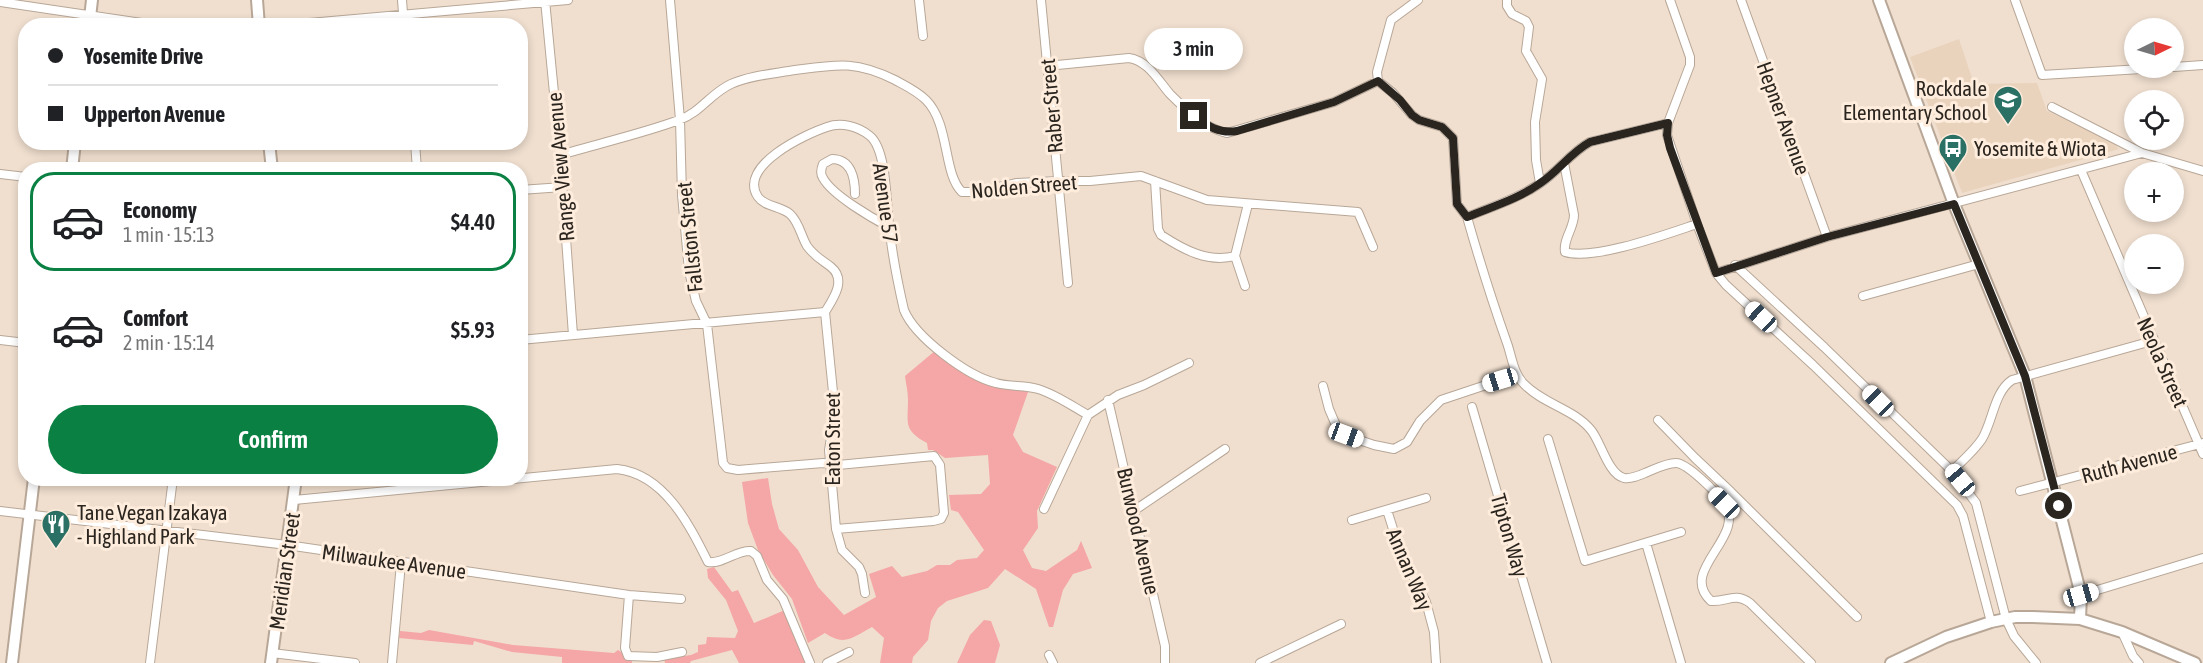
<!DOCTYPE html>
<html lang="en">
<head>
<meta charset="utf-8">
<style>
  body { margin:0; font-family:"Asap Condensed",sans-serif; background:#f2f2f2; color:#202124; height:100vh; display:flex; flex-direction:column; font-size:22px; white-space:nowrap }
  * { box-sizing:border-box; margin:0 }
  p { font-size:20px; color:#757577 }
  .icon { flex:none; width:33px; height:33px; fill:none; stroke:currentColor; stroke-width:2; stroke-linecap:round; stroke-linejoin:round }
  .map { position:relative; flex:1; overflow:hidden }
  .side { position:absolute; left:18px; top:162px; width:510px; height:324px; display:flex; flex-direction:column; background:#fff; border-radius:24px; box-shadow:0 3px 9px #0003 }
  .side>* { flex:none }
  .hud { position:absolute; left:18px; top:18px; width:510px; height:132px; border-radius:24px; box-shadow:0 3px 9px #0003; display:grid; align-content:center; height:132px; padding:0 30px; background:#fff }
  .needle { width:39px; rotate:85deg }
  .buttons { position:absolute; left:2124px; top:18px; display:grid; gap:12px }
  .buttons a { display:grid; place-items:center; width:60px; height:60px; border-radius:50%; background:#fff; box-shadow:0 3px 9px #0003; font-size:30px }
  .end { position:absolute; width:27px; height:27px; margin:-14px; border:8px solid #2b251f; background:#fff; box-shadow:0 0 0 3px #fff }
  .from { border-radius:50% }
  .bubble { position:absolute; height:42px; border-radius:21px; background:#fff; box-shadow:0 3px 9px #0003; font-size:20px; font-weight:600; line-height:42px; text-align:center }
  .car { position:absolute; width:18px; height:36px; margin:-18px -9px; border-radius:8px; box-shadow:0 0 4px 2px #0007; background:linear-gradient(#fff 24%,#345 0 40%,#fff 0 76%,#345 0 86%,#fff 0) }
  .hud b { display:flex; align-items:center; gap:21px; height:57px; font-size:22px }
  .hud b+b { border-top:2px solid #e0e0e0 }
  .hud i { width:15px; height:15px; background:#202124 }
  ul { padding:10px 0 0; list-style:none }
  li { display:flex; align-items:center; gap:18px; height:99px; margin:0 12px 9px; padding:0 18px; border:3px solid transparent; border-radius:24px }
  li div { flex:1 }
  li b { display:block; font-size:22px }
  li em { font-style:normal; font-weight:600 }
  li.selected { border-color:#0b8043 }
  li>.icon { width:54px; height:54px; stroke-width:1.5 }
  .button { display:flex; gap:12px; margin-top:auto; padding:12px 30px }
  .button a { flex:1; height:69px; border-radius:36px; background:#0b8043; color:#fff; font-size:24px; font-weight:600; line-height:69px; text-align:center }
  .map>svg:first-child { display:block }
  .built { fill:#ead3bd }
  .green { fill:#f5a6a6 }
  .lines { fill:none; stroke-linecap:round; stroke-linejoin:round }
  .street-casing { stroke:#b8a797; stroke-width:10 }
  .secondary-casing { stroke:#b8a797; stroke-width:14 }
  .street { stroke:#fff; stroke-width:8 }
  .secondary { stroke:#fff; stroke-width:10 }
  .route { stroke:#2b251f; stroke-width:8 }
  .labels { text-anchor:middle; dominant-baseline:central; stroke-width:6; stroke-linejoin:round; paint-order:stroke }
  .poi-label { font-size:21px; fill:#2b251f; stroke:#feecdc; text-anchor:start }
  .street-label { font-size:21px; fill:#2b251f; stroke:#feecdc }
</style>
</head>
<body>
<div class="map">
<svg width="2203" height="663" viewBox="0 0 2203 663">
  <rect width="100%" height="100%" fill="#f0dfcf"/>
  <path class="built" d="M1959,39L1974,84L2037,83L2047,111L2111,140L2119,149L1962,193L1910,57Z"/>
  <path class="green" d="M936,350L970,375L1028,392L1013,435L1023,452L1057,467L1037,511L1038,528L1023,550L1032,568L1046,571L1077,550L1081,541L1092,568L1073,574L1063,590L1053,627H1049L1036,589L1005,569L988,588L947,601L938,608L931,621L928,640L913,657L912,663H880L884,638L872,627C853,637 845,647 825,633L808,643L792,599L773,575L758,550L748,523L742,482L768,478L772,504L779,529L798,550L818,587L844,615L876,597L869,574L892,566L902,577L927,571L937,565H950L957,560L977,558L984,550L958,512L951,510L949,495L981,494L990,484L988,455L945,458L933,450H928L927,443C903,430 908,423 908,400C908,392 906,384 905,376Z
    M714,567L732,592L738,590L754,623L785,610L805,663H739L732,650L691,661L690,663H665L664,659L691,655L698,652V645L706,644L707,637L735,638L738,631L726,600L708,578L707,569Z
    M984,620L991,621L1000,645L995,663H957L970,635Z
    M429,630L513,645L614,653L618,650L632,659V663H562V657L512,652L474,641L473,645L399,638L400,631L421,633Z"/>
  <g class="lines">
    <g class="street-casing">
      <path id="street" d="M402,0L404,26
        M545,0L560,155L573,335
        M670,0L680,120L682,195L689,271L696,301L707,324L723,463L727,468L738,470L823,463L838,465L934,456L940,465L944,513L941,519L933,521L836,529
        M919,0L923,36
        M1041,0L1068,283
        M1507,0V6L1512,14L1526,21L1529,27L1526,51L1542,79L1535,122L1536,160L1540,183
        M1670,0L1690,57V65L1668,123L1667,135L1697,224L1716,273L1726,285L1813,365L1957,505L1963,516L1991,622
        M1741,0L1827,237
        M2015,0L2042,75L2158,68
        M0,2L162,26
        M275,26L568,0
        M1047,66L1129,58C1148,61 1158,80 1170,94C1186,110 1204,128 1227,133L1334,102L1378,81L1393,93L1412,115L1419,120L1442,127L1453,138L1457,204L1467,217
        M2174,67L2203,65
        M1378,81L1377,72L1391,20L1418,0
        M2052,107L2142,153
        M415,142L417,170
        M560,155C600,143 641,134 679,120C700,113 711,93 731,84C749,76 770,74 789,71C834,65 853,59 895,80C906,86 917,91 926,100C950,124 943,174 962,192H977L1017,183L1058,181H1090L1141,176L1207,200L1358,212L1373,247
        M1564,163L1574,215C1574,228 1563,239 1565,252C1593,261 1667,234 1697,224
        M2081,170L2203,454
        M0,174L26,177
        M1155,181L1158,229L1161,235C1184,250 1208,263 1235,256
        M520,190L563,187
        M855,194C855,178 851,159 832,159L823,164C821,169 820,174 823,178C832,195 872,218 889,227
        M1467,217C1479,259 1492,301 1507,343C1512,357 1513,373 1524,384C1543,404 1574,409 1591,430C1601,442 1608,474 1624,478C1631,479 1638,476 1645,473C1655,469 1666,463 1676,463C1687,463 1717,493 1724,503C1748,537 1677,570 1711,601C1728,602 1734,592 1750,603L1811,663
        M1467,217C1491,207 1517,199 1539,184C1558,172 1570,153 1590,142L1668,123
        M1735,265L1824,347L1952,471L1976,503L2006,619L2014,636L2036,663
        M1716,273L1827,237L2142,153L2203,171
        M1245,286L1235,256L1248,204
        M1863,296L1979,264
        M825,312C833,299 847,280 831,267C822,260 814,256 807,246C801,236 799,222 790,214C781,206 765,207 758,197C737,166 806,134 827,127C841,122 858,126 870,136C888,151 886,210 890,233C893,259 898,284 904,310C915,337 967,376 996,383C1010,387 1025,385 1038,389C1055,394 1072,406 1088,415
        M825,312L835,412L829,450L836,529L842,550L859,567L862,574L865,593
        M0,340L26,343
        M520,340L825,312
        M1323,386L1329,409L1338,430L1345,435L1374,445L1394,449L1407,442L1420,421L1441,400L1516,375
        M1108,400L1165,646V663
        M1472,407L1547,663
        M1658,420L1695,458L1731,492L1857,617
        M1548,439L1585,561L1681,532
        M1952,471C1962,461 1974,451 1982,439C1993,421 1994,392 2012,380L2152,341
        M2020,491L2203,443
        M294,500L617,469C664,474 689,524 708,562C724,564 736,550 751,551L757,556L767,580L783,599L810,663
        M1044,509L1088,415L1118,395L1144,385L1189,363
        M1135,510L1225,449
        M1387,510L1400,551L1426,602L1434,632L1436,663
        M0,511L287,545L629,595L681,599
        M1352,520L1426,498
        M1646,543L1681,663
        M629,595L625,648L628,656L657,657L682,652
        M2081,595L2203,558
        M2122,632L2133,656L2139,663
        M272,653L355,663
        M1049,655L1053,663
        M150,663L173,478
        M392,663L401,563
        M827,663L849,652
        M1260,663L1341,624"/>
    </g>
    <g class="secondary-casing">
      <path id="secondary" d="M257,0L259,26
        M1879,0L1954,204L2025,376L2081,595L2080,619
        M89,26L92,0
        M269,142L272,170
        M72,170L75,142
        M12,663L34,478
        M271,663L296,478
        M1891,663L1946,637L1991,622L2015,617H2033L2080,619L2122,632L2195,663"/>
    </g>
    <use href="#street" class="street"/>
    <use href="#secondary" class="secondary"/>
  </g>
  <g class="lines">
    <path class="route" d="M1194,116C1208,126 1219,134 1237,131L1334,102L1378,81L1400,100L1412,115L1419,120L1442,127L1453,138L1457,204L1467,217C1491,207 1518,199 1539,184C1558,172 1570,153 1590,142L1668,123L1667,135L1670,148L1716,273L1827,237L1954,204L2025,376L2059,506"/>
  </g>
  <defs>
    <g id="school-pin" transform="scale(1.5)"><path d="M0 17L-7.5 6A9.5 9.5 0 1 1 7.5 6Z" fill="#2b7064" stroke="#feecdc"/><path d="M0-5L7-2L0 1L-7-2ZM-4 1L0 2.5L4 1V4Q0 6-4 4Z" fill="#fff"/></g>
    <g id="bus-pin" transform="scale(1.5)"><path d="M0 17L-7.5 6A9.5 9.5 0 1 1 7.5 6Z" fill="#2b7064" stroke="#feecdc"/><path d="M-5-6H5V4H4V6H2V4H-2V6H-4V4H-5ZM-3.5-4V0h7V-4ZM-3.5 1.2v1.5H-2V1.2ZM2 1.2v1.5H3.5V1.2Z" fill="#fff"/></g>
    <g id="restaurant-pin" transform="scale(1.5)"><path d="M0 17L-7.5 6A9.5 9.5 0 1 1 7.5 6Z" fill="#2b7064" stroke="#feecdc"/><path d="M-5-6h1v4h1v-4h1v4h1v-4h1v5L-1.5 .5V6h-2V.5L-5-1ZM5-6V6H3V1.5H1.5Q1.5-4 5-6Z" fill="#fff"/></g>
  </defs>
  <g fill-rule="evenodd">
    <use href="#school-pin" x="2008" y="100"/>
    <use href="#bus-pin" x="1953" y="148"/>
    <use href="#restaurant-pin" x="56" y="524"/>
  </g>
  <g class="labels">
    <g class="poi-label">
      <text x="1987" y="88" text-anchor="end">Rockdale<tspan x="1987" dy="24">Elementary School</tspan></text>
      <text x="1974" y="148">Yosemite &amp; Wiota</text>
      <text x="77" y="512">Tane Vegan Izakaya<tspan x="77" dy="24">- Highland Park</tspan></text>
    </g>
    <g class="street-label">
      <text transform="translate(1051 106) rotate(-95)">Raber Street</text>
      <text transform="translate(1784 118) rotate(70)">Hepner Avenue</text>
      <text transform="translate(560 167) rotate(-95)">Range View Avenue</text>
      <text transform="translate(1024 186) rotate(-5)">Nolden Street</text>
      <text transform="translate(886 203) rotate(82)">Avenue 57</text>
      <text transform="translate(689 237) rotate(-96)">Fallston Street</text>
      <text transform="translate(2163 362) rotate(66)">Neola Street</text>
      <text transform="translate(832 439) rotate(-90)">Eaton Street</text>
      <text transform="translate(2129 463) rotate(-15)">Ruth Avenue</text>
      <text transform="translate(1139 531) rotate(77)">Burwood Avenue</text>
      <text transform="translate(1510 535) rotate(74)">Tipton Way</text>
      <text transform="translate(394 561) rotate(8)">Milwaukee Avenue</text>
      <text transform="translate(1410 569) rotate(67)">Annan Way</text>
      <text transform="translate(284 571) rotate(-82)">Meridian Street</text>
    </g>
  </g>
</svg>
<div class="buttons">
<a><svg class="needle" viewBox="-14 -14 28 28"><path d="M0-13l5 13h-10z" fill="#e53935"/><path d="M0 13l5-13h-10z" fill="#757577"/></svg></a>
<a><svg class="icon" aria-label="locate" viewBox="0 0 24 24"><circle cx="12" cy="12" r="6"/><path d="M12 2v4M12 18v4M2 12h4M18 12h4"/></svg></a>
<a>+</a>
<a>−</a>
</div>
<i class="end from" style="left:2059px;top:506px"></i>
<i class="end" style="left:1194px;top:116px"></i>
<div class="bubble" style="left:1144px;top:28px;width:99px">3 min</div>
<i class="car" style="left:1761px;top:317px;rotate:313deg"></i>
<i class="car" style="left:1500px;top:380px;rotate:253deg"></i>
<i class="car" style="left:1878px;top:401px;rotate:315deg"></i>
<i class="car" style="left:1346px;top:435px;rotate:110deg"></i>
<i class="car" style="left:1960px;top:480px;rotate:320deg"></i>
<i class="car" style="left:1724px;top:503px;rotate:315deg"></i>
<i class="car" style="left:2081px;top:595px;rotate:74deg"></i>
<div class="hud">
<b><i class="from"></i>Yosemite Drive</b>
<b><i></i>Upperton Avenue</b>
</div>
<section class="side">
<ul>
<li class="selected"><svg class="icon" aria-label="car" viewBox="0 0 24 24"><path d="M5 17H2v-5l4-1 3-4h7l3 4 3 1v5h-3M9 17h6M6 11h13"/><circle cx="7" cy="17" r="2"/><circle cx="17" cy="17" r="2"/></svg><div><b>Economy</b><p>1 min · 15:13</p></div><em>$4.40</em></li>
<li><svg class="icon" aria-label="car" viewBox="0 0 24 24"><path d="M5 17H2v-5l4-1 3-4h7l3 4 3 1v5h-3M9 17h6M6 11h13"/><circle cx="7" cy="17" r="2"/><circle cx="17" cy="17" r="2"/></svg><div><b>Comfort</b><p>2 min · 15:14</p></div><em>$5.93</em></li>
</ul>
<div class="button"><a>Confirm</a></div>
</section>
</div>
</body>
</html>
